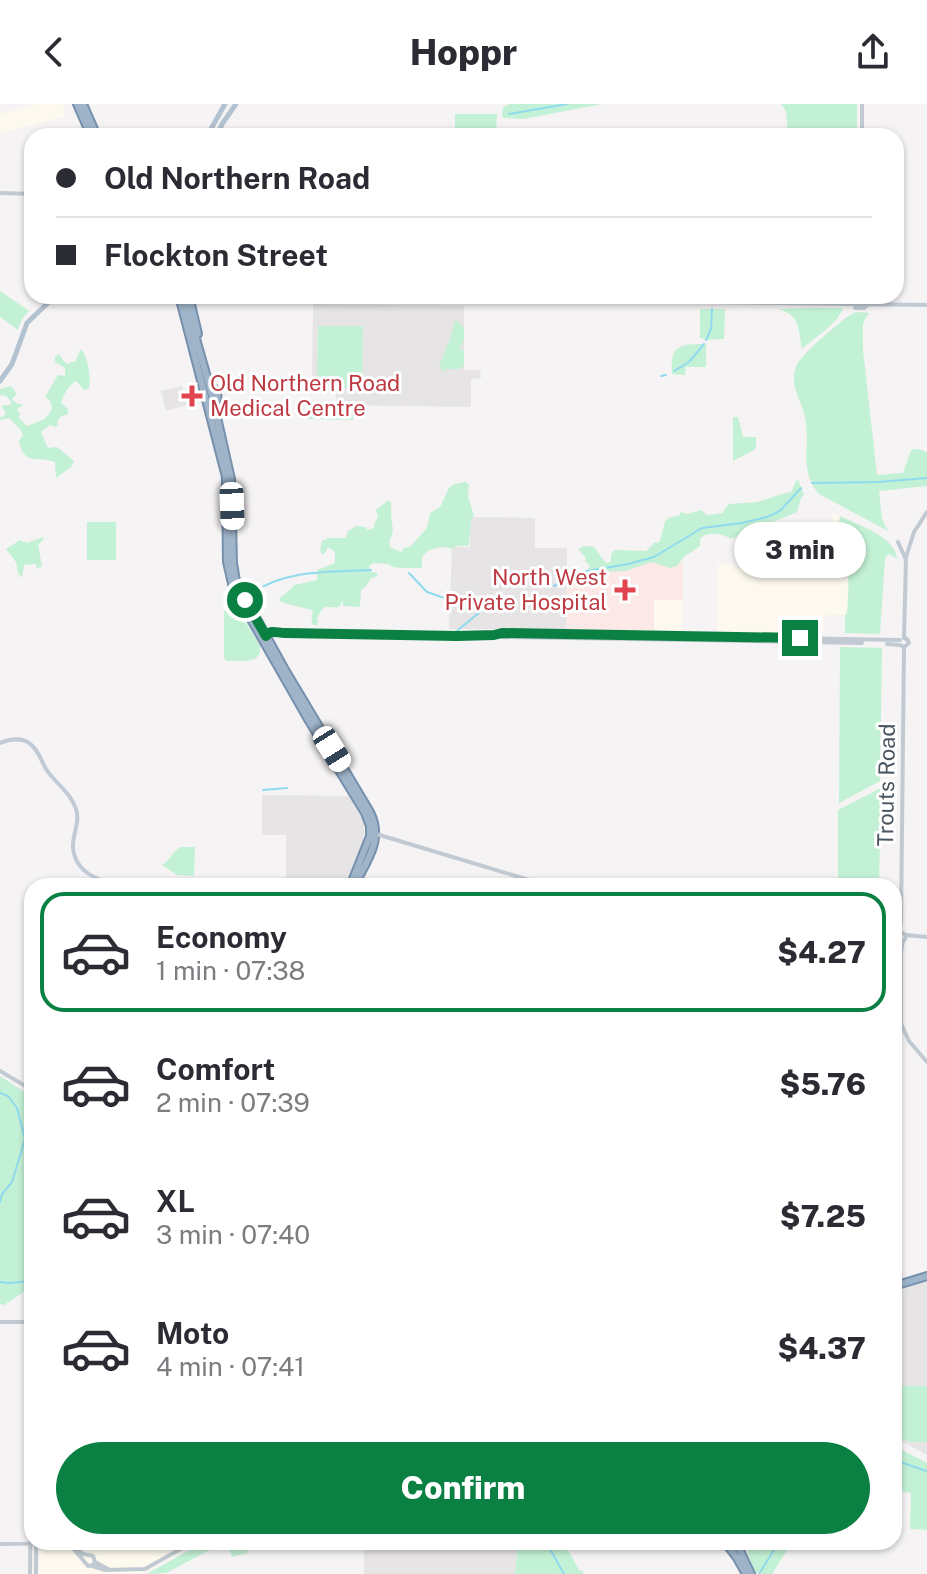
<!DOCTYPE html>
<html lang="en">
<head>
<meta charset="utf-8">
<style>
  body { margin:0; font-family:"Public Sans",sans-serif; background:#f2f2f3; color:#2b2b33; height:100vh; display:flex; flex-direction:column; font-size:30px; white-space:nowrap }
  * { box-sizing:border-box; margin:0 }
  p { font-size:26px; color:#7c7c81 }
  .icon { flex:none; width:44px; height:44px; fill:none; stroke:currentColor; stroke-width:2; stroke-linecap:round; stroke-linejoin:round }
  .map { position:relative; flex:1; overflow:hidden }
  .panel { position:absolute; left:24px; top:774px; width:878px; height:672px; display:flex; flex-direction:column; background:#fff; border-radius:24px; box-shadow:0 2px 6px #0004 }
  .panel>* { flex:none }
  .banner { position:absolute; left:24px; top:24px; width:880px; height:176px; border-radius:24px; box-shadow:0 2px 6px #0004; display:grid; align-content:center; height:176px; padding:0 32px; background:#fff }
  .end { position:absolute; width:36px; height:36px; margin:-18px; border:10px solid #0b8043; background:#fff; box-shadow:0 0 0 4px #fff }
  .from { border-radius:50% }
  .bubble { position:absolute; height:56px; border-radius:28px; background:#fff; box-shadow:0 2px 6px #0004; font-size:26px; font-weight:800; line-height:56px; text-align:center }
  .car { position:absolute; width:24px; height:48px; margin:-24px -12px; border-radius:10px; box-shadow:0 0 6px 2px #0007; background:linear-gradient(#fff 24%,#345 0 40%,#fff 0 76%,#345 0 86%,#fff 0) }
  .banner b { display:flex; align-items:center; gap:28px; height:76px; font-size:30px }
  .banner b+b { border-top:2px solid #e1e1e2 }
  .banner i { width:20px; height:20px; background:#2b2b33 }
  ul { padding:14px 0 0; list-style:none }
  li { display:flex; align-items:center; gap:24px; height:120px; margin:0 16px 12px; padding:0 16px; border:4px solid transparent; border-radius:24px }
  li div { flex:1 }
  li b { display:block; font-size:30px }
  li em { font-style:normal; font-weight:800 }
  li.active { border-color:#0b8043 }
  li>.icon { width:72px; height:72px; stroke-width:1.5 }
  .primary-button { display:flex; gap:16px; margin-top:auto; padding:16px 32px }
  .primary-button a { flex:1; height:92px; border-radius:48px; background:#0b8043; color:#fff; font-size:32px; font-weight:800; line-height:92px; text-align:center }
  header { display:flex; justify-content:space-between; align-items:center; height:104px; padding:0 32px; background:#fff; font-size:36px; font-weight:800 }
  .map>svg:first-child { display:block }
  .commercial { fill:#fdf9ef }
  .education { fill:#e6e4e5 }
  .medical { fill:#fce8e6 }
  .green { fill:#c3f1d5 }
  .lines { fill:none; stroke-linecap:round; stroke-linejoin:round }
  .stream { stroke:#90daee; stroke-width:2 }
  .trunk-casing { stroke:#7690ad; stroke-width:10 }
  .tertiary { stroke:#c1cad2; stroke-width:4 }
  .secondary { stroke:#c1cbd6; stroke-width:4 }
  .primary { stroke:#b3c2d1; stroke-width:5 }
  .trunk { stroke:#9fb4c9; stroke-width:6 }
  .route { stroke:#0b8043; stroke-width:10 }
  .health-dot { fill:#e0444e; stroke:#fff; stroke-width:3 }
  .labels { text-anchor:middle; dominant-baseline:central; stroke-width:6; stroke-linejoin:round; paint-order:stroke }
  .health-label { font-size:22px; fill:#be3a42; stroke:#fff; text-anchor:start }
  .street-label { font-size:22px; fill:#4a5661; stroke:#fff }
</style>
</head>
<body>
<header><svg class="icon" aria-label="back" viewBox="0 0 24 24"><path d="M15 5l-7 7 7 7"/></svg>Hoppr<svg class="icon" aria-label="share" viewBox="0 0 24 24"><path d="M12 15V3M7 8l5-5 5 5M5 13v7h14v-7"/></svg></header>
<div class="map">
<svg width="927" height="1470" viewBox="0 0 927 1470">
  <rect width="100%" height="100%" fill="#f5f3f3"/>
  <path class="commercial" d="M39,0H63L65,12L0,30V10Z
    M833,409L840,412L838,439L845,455L848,472L847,509L845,511H825L824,529L717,527L718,460H742L743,451H768L766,434L798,435V448H833Z
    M654,496H683L682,527L654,526Z
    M40,1438H199L142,1470H39Z"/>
  <path class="education" d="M313,200L464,202V266H480L481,274L471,275V303L336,301V289H312Z
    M182,282L187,301L166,307L161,287Z
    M470,413L535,414V444H567L566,525H449L452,443H470Z
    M262,691L349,692L365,720L363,736L345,779H286V731H262Z
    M927,1176V1351L899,1336L894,1335V1189Z
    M364,1438H518L515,1470H364Z"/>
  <path class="medical" d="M682,446L683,496H654V526L566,525L567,477Z"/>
  <path class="green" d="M510,0H602L523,15L504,14L502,12L503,3Z
    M781,0H857V32H788L786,7Z
    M455,10H497L496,32H444V27H455Z
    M0,187L29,207L22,215L18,226L0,213Z
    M808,204H843C838,220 815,233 802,245C798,225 801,212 779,205Z
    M700,205H725L724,235L709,236L700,234Z
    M870,209L866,213L863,220V246L877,371L903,369L911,346L918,345L927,348V382L879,387L882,415L888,427L819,390C798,365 811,342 805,313C802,297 790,283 795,266C796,261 798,258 801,255C806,247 845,213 852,210C857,207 865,209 870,209Z
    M458,217L464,224V236L459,244L464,247V262L460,265H447L444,267L439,262L450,235L454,218Z
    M318,222H363L362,284L317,283Z
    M706,240V263H686L685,271L672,270C670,240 680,240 706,240Z
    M81,245C88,253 91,273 89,284L84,286L76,277C69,281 63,291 61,299L68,305V310L60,313L57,318L58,321L56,323L50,321L41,328L48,344L57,343L74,357L71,363L56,374L55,358C38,351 24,363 19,337L23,331L20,325L9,314L0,316V313H3L6,308L2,304L3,301H10L12,299L6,292L0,291V285L11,282L17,290L12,295L17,300H21L23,301L17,305L18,308L20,309L19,314L27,322L45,315L52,305L50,296L45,293L58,271L65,272V264L55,258V253L59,250L65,259L69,260L70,258H75Z
    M336,301H353V316L301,315L295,309H336Z
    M733,313H738L743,333H756V343L754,346L733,357Z
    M798,376L804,391L801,394L797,408L731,435C721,429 710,427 700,434V442L684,453L677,462L670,464L651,458L626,467L590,468L588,465L590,462L585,457L586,454L578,445L584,442L594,443L605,458L607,459L611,457V451L614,446L646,447L654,439L659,438C666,426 659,412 679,412L681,408L688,410L701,406L707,411L722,409L729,400L757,398L785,389L791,388L796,377Z
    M465,377L469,381L468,392L474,412L471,415L469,441L468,442H457L451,445L447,443L437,444L429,446L422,453V464H402L393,463L388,460L373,459L369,462V467L377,469L378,472L371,474L367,481L361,486L360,503L343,502V496L339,503C325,505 325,497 317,515L318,517L317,521H313C311,516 311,513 313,508L312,506L284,499L279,496C283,489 290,488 294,481L317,476V466L335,459V448L328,443L324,450H322L320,446L322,437L328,434H346L348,427L357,422L365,423L368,426L374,424V420L378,413L376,406L387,397H390C392,401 391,404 391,408C391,419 396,427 389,437L390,443L401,448L404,444L410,443L427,424L430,409L440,403L449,384L454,380L462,379Z
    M840,412C858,421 896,433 897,455L889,450L885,454L880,530L845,529V511L847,509C848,496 849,482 848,469C845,445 834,440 840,412Z
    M87,418H116V456H87Z
    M43,433L44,435L38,441L42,462L37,465L36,460L24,461L22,474L18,469L16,458L6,445L20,436L27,439Z
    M238,506L260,542C262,561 242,556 228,557L225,556L224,552V507Z
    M840,543L882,544L880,677L839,699Z
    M881,684L879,782H838V706Z
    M180,743H195L194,772L177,771L162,761C171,755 174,746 180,743Z
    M0,972L32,993V1105L28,1143L29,1164H32V1186L25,1187L4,1201L0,1200Z
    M894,1282H927V1338H910L894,1332Z
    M894,1342L927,1359V1426L910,1425L911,1389L894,1386Z
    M204,1438H248L247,1449L232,1453L228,1442L223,1439L166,1469L147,1470Z
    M518,1438H564L579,1466L583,1467V1470H515Z
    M752,1438H792L772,1470H761L760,1467L756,1470L748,1451V1441Z"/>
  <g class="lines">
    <path class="stream" d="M509,10L567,0
      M706,236L711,225L712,205
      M674,267L689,258L704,240
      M661,272L666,271
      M812,379L878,378L927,374
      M409,469L427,488L447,495
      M554,482L581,468L628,460L654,453L702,424L742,419L767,413L780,407L801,384
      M250,491C283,465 331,468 371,466
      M486,505L506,503
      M235,513L240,506
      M457,527L481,507
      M263,686L287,684
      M0,989L8,992L17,1004L25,1035L12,1078L2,1090L0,1098
      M0,1178L9,1179L30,1177
      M894,1356L927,1367
      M546,1438L564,1470
      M759,1470L779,1438"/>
    <g class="trunk-casing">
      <path id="trunk" d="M77,0L91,32
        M83,0L97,32
        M179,192L226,373L227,458L233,484L309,617L365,709L370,722V732L350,782
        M184,192L212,291L231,375L233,459L236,477L284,564L370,708C384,737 367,756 354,782
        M189,192L198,230
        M209,280C215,284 219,289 217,296L213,298
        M894,1182L927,1172
        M725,1438L737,1454L746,1470
        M736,1438L751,1470"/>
    </g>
    <path class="tertiary" d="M862,32V0
      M0,89L32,90
      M898,438L906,456
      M267,531L272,528L285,529L457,532L494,531L502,529L900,536
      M496,531L502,533L862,539
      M904,534L906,453L914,428L927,408
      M887,540L900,541L904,543
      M904,543L909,539L907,535L904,534
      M373,729L549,782
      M896.5 833a4.5 4.5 0 1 1 9 0a4.5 4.5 0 1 1-9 0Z
      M899,829L901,819L904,543
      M906,831L927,833
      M903,837L901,848V920L909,937L927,958
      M0,967L32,986
      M32,1174V1276
      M0,1218H32
      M69,1438L83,1450L93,1452L95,1458L108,1465
      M0,1440L61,1439L72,1443L88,1462L93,1461L95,1458
      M92,1462L105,1466L145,1465L193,1438
      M30,1470L32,1295
      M36,1470V1438"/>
    <path class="secondary" d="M304,192L364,195L466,197L473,195L927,201
      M454,192L471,194
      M359,194L412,192
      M855,204H864L867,201
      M0,639C10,635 20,633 29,639C38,645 41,656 46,665C55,679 71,689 76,705C82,723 65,738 78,759C85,771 101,776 114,782"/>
    <path class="primary" d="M207,32L225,0
      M217,32L222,20L236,0
      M0,277L12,260L27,219L55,192"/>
    <use href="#trunk" class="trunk"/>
  </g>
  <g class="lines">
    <path class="route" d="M245,496L266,532C271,525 277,529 285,529L457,532L494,531L502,529L800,534"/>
  </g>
  <g class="health-dot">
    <path d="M188 280h8v8h8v8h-8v8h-8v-8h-8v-8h8z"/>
    <path d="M621 474h8v8h8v8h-8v8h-8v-8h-8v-8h8z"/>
  </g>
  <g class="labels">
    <g class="health-label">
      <text x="210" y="279">Old Northern Road<tspan x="210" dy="25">Medical Centre</tspan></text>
      <text x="607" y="473" text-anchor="end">North West<tspan x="607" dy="25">Private Hospital</tspan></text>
    </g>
    <g class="street-label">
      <text transform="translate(886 681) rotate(-89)">Trouts Road</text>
    </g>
  </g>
</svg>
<i class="end from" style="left:245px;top:496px"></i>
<i class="end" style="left:800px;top:534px"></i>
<div class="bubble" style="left:734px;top:418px;width:132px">3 min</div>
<i class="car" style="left:232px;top:402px;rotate:178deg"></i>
<i class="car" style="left:332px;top:645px;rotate:148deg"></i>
<div class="banner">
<b><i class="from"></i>Old Northern Road</b>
<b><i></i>Flockton Street</b>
</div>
<section class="panel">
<ul>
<li class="active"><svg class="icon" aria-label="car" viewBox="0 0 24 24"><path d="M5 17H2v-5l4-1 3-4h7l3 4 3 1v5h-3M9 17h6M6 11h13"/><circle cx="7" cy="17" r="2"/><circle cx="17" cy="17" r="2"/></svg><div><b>Economy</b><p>1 min · 07:38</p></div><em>$4.27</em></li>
<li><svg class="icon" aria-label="car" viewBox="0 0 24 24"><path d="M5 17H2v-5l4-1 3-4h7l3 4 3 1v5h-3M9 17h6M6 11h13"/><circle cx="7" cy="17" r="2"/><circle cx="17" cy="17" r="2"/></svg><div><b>Comfort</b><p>2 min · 07:39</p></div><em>$5.76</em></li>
<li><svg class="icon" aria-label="car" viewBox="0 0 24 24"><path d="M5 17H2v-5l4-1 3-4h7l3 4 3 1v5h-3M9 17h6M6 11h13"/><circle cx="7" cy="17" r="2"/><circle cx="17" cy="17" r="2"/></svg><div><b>XL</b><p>3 min · 07:40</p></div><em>$7.25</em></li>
<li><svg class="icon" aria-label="car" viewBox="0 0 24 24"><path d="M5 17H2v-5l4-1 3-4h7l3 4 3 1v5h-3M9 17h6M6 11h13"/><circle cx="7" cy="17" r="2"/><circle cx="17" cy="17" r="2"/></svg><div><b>Moto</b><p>4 min · 07:41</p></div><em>$4.37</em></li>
</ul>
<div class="primary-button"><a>Confirm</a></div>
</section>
</div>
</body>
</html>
